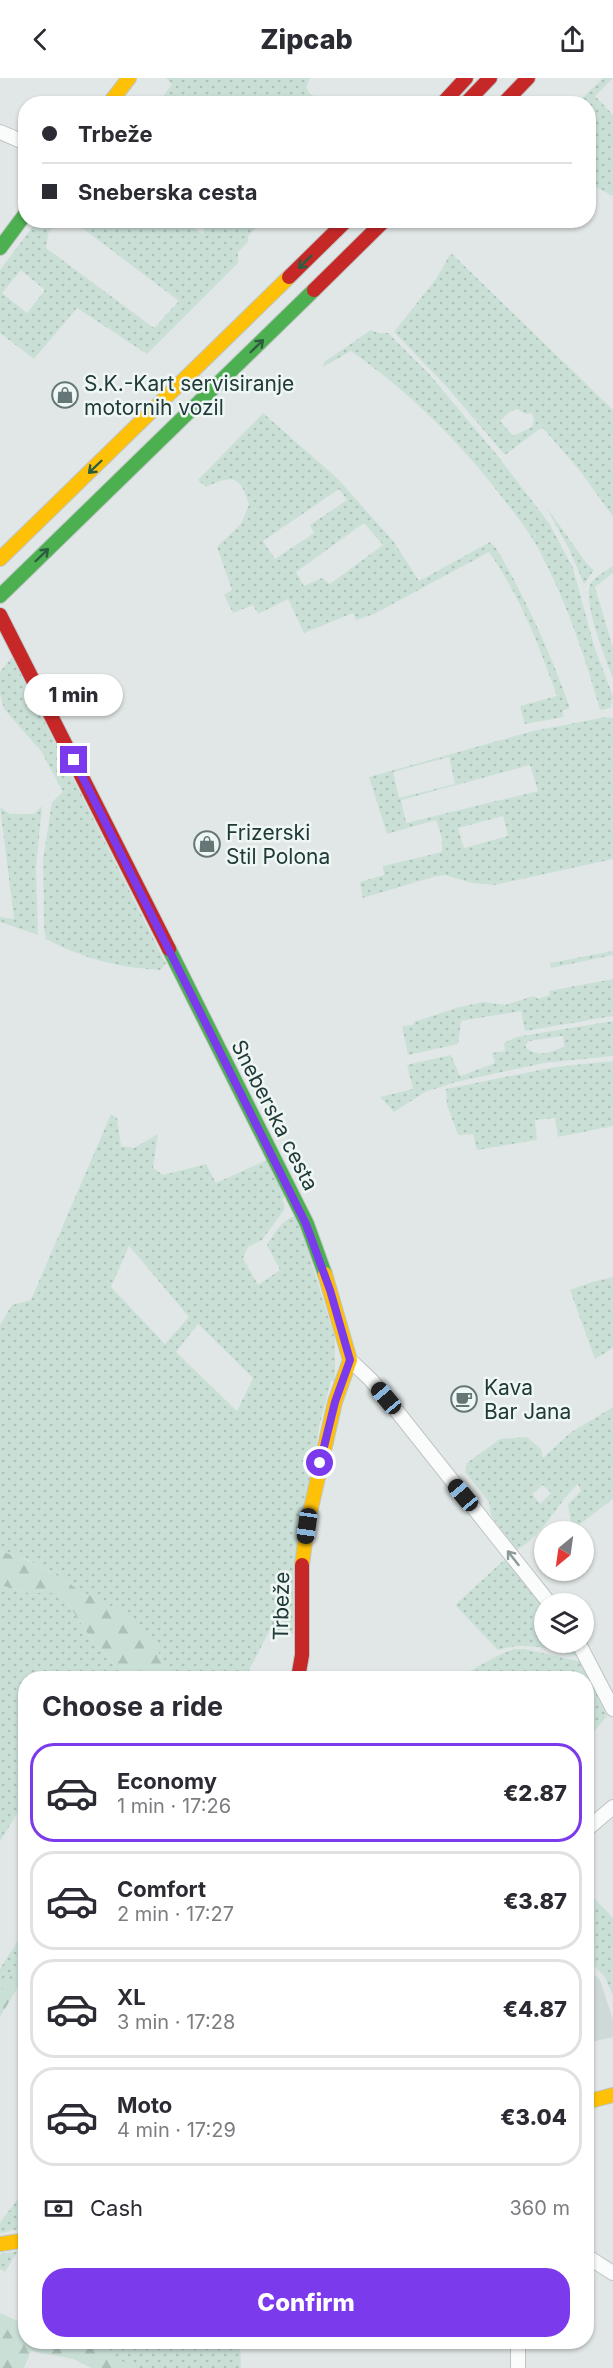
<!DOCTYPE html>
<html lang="en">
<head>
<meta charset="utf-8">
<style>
  body { margin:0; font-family:Inter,sans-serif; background:#f7f7f7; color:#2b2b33; height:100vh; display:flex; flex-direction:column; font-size:22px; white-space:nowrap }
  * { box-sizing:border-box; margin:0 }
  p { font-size:20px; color:#7c7c81 }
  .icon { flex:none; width:33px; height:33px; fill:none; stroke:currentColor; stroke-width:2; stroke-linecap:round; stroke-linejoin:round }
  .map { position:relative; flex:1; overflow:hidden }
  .drawer { position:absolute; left:18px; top:1593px; width:576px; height:678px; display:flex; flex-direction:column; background:#fff; border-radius:24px; box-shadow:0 2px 4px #0004 }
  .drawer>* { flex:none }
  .hud { position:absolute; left:18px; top:18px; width:578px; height:132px; border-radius:24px; box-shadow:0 2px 4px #0004; display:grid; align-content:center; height:132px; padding:0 24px; background:#fff }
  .needle { width:39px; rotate:209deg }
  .controls { position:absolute; left:534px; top:1443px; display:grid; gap:12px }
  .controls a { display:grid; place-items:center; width:60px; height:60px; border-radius:50%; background:#fff; box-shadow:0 2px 4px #0004; font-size:30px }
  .end { position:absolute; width:27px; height:27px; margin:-14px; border:8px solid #7c3aed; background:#fff; box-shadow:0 0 0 3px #fff }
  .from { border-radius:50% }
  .bubble { position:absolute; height:42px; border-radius:21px; background:#fff; box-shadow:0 2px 4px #0004; font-size:20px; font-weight:800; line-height:42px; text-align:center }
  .car { position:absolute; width:18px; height:36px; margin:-18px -9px; border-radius:8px; box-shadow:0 0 4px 2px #0007; background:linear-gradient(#222 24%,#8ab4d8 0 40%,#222 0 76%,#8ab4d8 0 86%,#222 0) }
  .hud b { display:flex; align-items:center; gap:21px; height:57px; font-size:22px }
  .hud b+b { border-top:2px solid #e1e1e2 }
  .hud i { width:15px; height:15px; background:#2b2b33 }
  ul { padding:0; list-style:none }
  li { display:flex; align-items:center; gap:18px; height:99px; margin:0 12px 9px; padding:0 12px; border:3px solid #e1e1e2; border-radius:24px }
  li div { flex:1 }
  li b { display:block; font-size:22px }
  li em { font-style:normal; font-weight:800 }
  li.on { border-color:#7c3aed }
  li>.icon { width:54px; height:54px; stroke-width:1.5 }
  h2 { padding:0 24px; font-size:27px; line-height:72px }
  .pay { display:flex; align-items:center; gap:15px; height:66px; padding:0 24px; font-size:22px }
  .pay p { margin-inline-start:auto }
  .action { display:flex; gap:12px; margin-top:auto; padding:12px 24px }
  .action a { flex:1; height:69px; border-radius:24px; background:#7c3aed; color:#fff; font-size:24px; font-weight:800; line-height:69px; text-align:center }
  header { display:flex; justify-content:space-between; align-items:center; height:78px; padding:0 24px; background:#fff; font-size:27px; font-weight:800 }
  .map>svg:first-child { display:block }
  .built { fill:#cfd9d7 }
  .grass { fill:url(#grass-dots); fill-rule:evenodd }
  .forest { fill:url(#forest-firs) }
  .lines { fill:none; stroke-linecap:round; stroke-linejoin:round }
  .street-casing { stroke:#bec4c3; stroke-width:16 }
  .fast-casing { stroke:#bec5c4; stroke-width:16 }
  .slow-casing { stroke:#bec5c4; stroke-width:16 }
  .jam-casing { stroke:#bec5c4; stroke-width:16 }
  .street { stroke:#fafbfb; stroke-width:14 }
  .fast { stroke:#4caf50; stroke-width:14 }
  .slow { stroke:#ffc107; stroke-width:14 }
  .jam { stroke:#c62828; stroke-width:14 }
  .oneway { stroke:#2d5d40 }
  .oneway2 { stroke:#8d9a9a }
  .route { stroke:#7c3aed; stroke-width:8 }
  .labels { text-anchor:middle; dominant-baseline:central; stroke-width:5; stroke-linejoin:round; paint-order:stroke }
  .poi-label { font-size:21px; fill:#203a39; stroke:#eff7f5; text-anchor:start }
  .street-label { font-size:21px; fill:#203a39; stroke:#eff7f5 }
</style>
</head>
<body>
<header><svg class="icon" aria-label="back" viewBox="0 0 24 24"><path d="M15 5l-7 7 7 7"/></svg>Zipcab<svg class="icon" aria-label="share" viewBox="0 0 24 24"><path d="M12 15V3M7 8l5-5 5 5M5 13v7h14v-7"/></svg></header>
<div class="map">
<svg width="613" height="2290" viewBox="0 0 613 2290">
  <defs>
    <pattern id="grass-dots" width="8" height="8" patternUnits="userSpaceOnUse" patternTransform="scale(1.5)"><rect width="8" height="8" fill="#cae0d7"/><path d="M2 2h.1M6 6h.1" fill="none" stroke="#adc1b9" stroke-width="1.8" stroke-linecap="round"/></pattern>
    <pattern id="forest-firs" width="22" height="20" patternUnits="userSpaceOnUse" patternTransform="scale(1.5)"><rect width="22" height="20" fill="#cae0d7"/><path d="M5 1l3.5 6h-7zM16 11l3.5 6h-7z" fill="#adc1b9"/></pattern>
  </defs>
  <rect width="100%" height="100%" fill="#e1e7e6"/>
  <path class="built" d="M586,1889L600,1902L613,1942V1959L587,1965Z"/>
  <path class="grass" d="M166,0H310L306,9L310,16L329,25H158L172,6Z
    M603,0H613L595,18L613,37V118L588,105V26L577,25Z
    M37,143H57L48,156L46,170L154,250L179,223L73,143H186L202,156L205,151L195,143H263L248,158V164L238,174V185L147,276L77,230L34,281L0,255V192ZM21,192L45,212L27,235L2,215Z
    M451,175L613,332V439L581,394L543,350L538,352L505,377L446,308L394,254L436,201ZM517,331L526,336L532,335L534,342L532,349L513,358L500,343L511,333Z
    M371,252L378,255H388L430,297L497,377L549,445L573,490L595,571L613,618L611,630L600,632C585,578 566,523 540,474C530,454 515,436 501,418C458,362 409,314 351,273L323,289L324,284Z
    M263,335L337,400L394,464L419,503L490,464L496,470C526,521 550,574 570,630L562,633L564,639L525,646L520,628L557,618C539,567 520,518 489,474L374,536L356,542L353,535L304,555L288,521L258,536L253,527L233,535L224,517L232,512L217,469L241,446L249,427C240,396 232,397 206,409L198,402ZM339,411L347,422L310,447L314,455L275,481L263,463ZM364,445L383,467L330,506L322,500L304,508L296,494Z
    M545,427L587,486L594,492L584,506L570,473Z
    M613,488V495L595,509L613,570V600C606,583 581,520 591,505C596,498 606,493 613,488Z
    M12,579L166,886L160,892C120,890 81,880 46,861L44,851L43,782L52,724L63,714L41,673L4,631L0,616V594Z
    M606,639L613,640V781L494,807L472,805L445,797L433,799L363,820L360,804L384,797L383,788L442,774V760L436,742L387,756L369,699L533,653ZM449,679L455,706L399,720L393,694ZM530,687L538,713L406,745L401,722ZM503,738L508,758L464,770L458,750Z
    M42,728L36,789L38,857L0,844V839L14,841L0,729L10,736H34Z
    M613,873V877L551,890L550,885Z
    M613,901V938L525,953L521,933L461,943L458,966L408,977L402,948L413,947L414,944L459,929L484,924L505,927L534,918L538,921L550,917L549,913Z
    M613,943V978L544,985L456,1004L425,1014L394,1034L380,1019L413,1011L407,987L451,977L460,998L495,985L492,975L505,973L504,965L516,959ZM563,958L564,969C550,974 536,981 525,968L529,963Z
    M613,983V1048L558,1059L555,1040L535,1042L537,1062L477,1072L473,1056L458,1057L447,1027L446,1011L555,989Z
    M111,1036L117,1040L121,1068L134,1070L158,1056L153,1090L163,1097L206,1086L216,1105L267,1082L285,1119L282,1122L285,1128L284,1132L262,1162L248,1169L243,1180L258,1207L280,1192L267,1167C274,1156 281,1142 295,1138L301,1150L335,1260V1298L334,1303H331L319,1349L293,1556L270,1552L245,1600H170L159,1576L65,1502L28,1482L0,1473V1247L12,1227L31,1222ZM129,1168L189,1239L165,1266L111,1209ZM198,1246L253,1300L237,1333L176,1274Z
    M613,1199V1270L595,1281L570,1212L592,1204Z
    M613,1329V1421L572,1452L568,1426L581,1413L578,1406C555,1427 544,1458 516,1472L491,1437L489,1424L465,1394L467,1385L500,1361L527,1359L541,1371L543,1380L570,1355ZM543,1407L551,1415L540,1426L532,1416Z
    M508,1482L544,1528V1564L571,1565L580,1579C553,1571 526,1563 498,1572L455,1527L503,1483Z
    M0,1507L29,1515H57L67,1524L94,1565L126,1600H26L25,1723L0,1763Z
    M514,1571H525L582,1584L607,1638L587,1662L586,1600H457L499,1577Z
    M594,1820L613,1840V1918L605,1899L587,1881V1826Z
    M25,1851V1875L0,1915V1891Z
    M25,2111V2150L0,2155V2145Z
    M18,2173L5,2194L0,2191V2176Z
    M51,2264H240L241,2290H109Z"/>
  <path class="forest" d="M0,1473L27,1482L65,1502L77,1511L119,1532L159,1567V1576L170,1600H126L94,1565L67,1524L57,1515H29L0,1507Z
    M25,1875V1897L0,1939V1915Z
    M0,2235L25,2246L26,2264H86L135,2290H91L73,2281L31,2273L24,2290H0Z"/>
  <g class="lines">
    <g class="street-casing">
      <path id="street" d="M0,54L26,65
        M350,1282L371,1302L392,1327L550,1526
        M578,1564L613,1631
        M586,1752L613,1729
        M591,2181L613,2195
        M518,2290V2264"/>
    </g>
    <g class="fast-casing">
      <path id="fast" d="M0,170L26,135
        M0,518L314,212
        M169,871L307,1146L325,1196"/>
    </g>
    <g class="slow-casing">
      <path id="slow" d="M109,26L129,0
        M0,481L289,199
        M302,1487L307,1448L335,1324L350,1282L325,1196
        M586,2024L613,2017
        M0,2166L26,2162"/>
    </g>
    <g class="jam-casing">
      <path id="jam" d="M442,26L466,0
        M465,26L490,0
        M503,26L528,0
        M289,199L347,142
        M314,212L385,142
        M0,537L169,871
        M298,1600L302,1577V1487"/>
    </g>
    <use href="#street" class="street"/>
    <use href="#fast" class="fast"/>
    <use href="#slow" class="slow"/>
    <use href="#jam" class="jam"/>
  </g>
  <defs><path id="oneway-shaft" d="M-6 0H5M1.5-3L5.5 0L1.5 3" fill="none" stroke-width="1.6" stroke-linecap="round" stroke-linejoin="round" transform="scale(1.5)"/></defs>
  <g class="oneway">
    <use href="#oneway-shaft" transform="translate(305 184) rotate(135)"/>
    <use href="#oneway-shaft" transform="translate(257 268) rotate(-44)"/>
    <use href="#oneway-shaft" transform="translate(95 389) rotate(136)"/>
    <use href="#oneway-shaft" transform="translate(42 477) rotate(-44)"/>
  </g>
  <use class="oneway2" href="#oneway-shaft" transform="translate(513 1480) rotate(-128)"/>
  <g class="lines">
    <path class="route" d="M74,682L306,1146L330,1212L350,1282L335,1324L320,1385"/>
  </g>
  <defs>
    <g id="shop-ring" transform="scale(1.35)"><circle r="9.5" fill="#eff7f5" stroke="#647776" stroke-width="1.5"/><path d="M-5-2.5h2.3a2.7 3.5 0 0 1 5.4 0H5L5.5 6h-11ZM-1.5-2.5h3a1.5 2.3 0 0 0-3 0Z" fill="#647776"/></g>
    <g id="cafe-ring" transform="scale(1.35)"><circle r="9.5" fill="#eff7f5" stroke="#647776" stroke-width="1.5"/><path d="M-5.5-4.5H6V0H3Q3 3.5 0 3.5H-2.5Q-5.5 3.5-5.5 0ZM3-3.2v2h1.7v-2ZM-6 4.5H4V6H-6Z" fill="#647776"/></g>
  </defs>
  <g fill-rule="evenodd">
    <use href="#shop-ring" x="65" y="317"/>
    <use href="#shop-ring" x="207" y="766"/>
    <use href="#cafe-ring" x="464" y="1321"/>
  </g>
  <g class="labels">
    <g class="poi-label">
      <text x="84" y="305">S.K.-Kart servisiranje<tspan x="84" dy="24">motornih vozil</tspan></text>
      <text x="226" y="754">Frizerski<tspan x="226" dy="24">Stil Polona</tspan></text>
      <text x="484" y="1309">Kava<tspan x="484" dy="24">Bar Jana</tspan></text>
    </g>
    <g class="street-label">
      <text transform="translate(275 1037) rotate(63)">Sneberska cesta</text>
      <text transform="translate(281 1528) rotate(-89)">Trbeže</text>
    </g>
  </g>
</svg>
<div class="controls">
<a><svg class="needle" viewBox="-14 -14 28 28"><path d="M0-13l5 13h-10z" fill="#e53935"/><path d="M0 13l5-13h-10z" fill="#7c7c81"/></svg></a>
<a><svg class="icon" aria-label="layers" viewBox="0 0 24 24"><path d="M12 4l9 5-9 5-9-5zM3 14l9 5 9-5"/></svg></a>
</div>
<i class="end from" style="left:320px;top:1385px"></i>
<i class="end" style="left:74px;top:682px"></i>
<div class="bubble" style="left:24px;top:596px;width:99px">1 min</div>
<i class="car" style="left:386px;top:1320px;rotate:320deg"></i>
<i class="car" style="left:463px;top:1417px;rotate:320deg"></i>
<i class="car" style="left:307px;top:1448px;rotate:188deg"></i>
<div class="hud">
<b><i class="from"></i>Trbeže</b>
<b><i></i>Sneberska cesta</b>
</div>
<section class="drawer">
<h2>Choose a ride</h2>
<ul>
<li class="on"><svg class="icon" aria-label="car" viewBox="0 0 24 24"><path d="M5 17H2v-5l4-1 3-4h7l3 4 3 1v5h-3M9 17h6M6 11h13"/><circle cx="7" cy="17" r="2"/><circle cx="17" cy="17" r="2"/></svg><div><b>Economy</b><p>1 min · 17:26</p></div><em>€2.87</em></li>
<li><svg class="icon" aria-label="car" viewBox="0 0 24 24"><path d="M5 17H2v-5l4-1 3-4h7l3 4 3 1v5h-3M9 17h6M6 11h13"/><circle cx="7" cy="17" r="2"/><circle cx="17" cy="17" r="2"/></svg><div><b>Comfort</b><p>2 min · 17:27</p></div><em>€3.87</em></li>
<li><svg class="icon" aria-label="car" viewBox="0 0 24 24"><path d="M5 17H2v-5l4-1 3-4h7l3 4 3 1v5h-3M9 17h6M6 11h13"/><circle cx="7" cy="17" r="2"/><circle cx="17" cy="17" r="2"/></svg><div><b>XL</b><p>3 min · 17:28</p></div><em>€4.87</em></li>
<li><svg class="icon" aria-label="car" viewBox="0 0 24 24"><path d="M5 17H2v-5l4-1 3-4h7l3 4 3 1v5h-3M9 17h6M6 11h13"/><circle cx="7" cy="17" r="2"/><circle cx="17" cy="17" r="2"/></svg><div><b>Moto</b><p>4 min · 17:29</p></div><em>€3.04</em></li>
</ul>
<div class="pay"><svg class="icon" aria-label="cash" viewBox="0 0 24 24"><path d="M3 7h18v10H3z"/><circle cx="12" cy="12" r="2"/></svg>Cash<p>360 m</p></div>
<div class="action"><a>Confirm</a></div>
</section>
</div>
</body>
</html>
